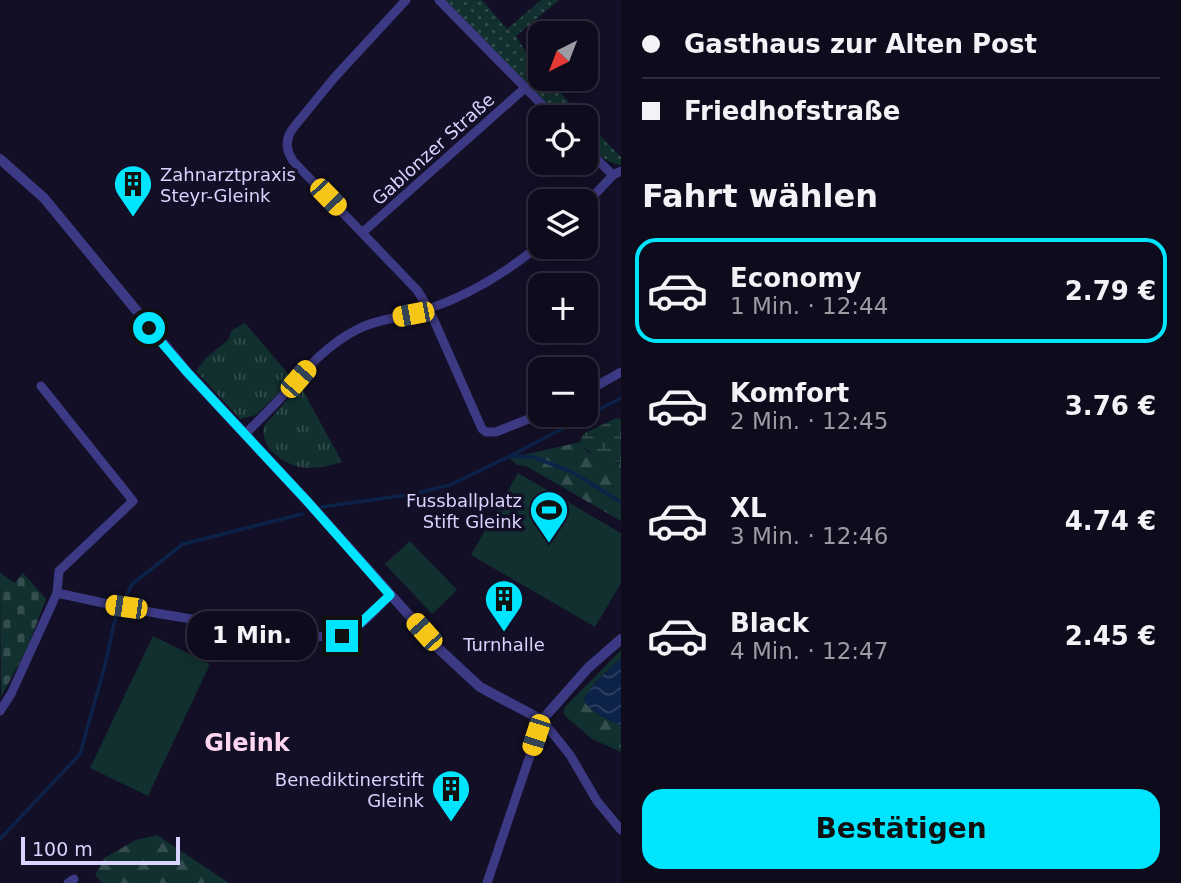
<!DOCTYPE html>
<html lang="de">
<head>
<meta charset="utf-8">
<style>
  body { margin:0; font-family:"DejaVu Sans",sans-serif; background:#1c1929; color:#f1f3f6; height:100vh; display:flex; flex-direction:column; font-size:26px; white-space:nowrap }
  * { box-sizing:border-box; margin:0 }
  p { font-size:23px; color:#9b9ba3 }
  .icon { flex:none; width:38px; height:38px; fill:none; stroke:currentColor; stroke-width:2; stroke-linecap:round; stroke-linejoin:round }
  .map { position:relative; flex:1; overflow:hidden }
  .sheet { display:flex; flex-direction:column; background:#0e0b1c; width:560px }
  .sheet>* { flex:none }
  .banner { display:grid; align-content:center; height:154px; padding:0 21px; background:#0e0b1c }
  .needle { width:46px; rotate:222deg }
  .buttons { position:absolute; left:528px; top:21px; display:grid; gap:14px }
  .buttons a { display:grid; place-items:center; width:70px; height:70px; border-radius:14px; background:#0e0b1c; box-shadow:0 4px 18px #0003,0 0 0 2px #2e2b3b; font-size:35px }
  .scale { position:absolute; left:21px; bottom:18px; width:159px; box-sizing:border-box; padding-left:7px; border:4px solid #d9d4ff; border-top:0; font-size:19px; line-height:24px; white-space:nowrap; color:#d9d4ff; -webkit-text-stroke:5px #130f26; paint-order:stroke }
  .end { position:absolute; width:32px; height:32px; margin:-16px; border:9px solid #00e5ff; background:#111; box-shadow:0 0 0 4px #111 }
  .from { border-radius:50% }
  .bubble { position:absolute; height:49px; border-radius:21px; background:#0e0b1c; box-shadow:0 4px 18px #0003,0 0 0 2px #2e2b3b; font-size:23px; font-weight:700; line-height:49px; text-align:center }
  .car { position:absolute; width:21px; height:42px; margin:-21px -10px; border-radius:9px; box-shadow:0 0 5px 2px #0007; background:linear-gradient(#f5c518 24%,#345 0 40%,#f5c518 0 76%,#345 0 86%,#f5c518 0) }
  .banner b { display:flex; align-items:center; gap:24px; height:66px; font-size:26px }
  .banner b+b { border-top:2px solid #2e2b3b }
  .banner i { width:18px; height:18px; background:#f1f3f6 }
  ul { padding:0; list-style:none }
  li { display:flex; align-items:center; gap:21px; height:105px; margin:0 14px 10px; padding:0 7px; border:4px solid transparent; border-radius:21px }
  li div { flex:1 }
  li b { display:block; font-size:26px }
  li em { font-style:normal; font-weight:700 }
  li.current { border-color:#00e5ff }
  li>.icon { width:63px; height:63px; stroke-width:1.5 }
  h2 { padding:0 21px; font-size:32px; line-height:84px }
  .button { display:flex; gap:14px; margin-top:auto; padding:14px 21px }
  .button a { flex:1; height:80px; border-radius:21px; background:#00e5ff; color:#111; font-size:28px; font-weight:700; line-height:80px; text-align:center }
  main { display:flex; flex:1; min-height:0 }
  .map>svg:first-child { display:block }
  .grass { fill:url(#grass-dots) }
  .forest { fill:url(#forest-firs) }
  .wetland { fill:url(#wetland-marsh) }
  .cemetery { fill:url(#cemetery-stones) }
  .park { fill:url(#park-tufts) }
  .garden { fill:#12302f }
  .water { fill:url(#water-waves) }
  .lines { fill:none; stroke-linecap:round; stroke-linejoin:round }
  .stream { stroke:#0c2248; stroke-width:3.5 }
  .minor { stroke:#3d3a85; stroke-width:9 }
  .tertiary { stroke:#3d3a85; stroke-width:10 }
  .route { stroke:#00e5ff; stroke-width:9 }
  .labels { text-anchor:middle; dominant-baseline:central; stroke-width:7; stroke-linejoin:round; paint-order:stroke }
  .street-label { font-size:18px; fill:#d9d4ff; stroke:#130f26 }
  .poi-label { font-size:18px; fill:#d9d4ff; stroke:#130f26; text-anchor:end }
  .district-label { font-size:24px; font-weight:bold; fill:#ffd6f0; stroke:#130f26 }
</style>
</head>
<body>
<main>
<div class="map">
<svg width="621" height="883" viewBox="0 0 621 883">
  <defs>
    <pattern id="grass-dots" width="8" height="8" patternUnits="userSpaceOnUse" patternTransform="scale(1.75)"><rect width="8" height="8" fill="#12302f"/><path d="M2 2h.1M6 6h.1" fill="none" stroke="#344d4e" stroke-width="1.8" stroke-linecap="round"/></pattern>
    <pattern id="forest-firs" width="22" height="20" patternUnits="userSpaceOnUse" patternTransform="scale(1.75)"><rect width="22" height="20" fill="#12302f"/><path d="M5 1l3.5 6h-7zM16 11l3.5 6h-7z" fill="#344d4e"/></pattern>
    <pattern id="wetland-marsh" width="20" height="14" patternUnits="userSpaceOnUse" patternTransform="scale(1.75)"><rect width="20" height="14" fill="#12302f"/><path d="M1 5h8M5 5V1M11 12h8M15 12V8" fill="none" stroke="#344d4e"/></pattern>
    <pattern id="cemetery-stones" width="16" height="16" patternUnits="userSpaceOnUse" patternTransform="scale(1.75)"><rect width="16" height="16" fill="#12302f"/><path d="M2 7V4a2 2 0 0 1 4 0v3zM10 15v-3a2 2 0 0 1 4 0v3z" fill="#344d4e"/></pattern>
    <pattern id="park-tufts" width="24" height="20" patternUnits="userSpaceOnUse" patternTransform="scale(1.75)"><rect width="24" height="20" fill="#12302f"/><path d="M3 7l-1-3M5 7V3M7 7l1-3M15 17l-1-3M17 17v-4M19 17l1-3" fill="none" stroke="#344d4e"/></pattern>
    <pattern id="water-waves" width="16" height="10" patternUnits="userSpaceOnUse" patternTransform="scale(1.75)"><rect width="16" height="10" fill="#0c2248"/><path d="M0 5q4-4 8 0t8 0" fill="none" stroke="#2f4163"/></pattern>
  </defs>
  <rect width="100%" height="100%" fill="#130f26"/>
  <path class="grass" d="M444,0H482L507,29L541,0H559L516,36L527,54L541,71V79H548L582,117H559Z
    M586,121L621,157V165C607,163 596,154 586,144Z"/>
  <path class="forest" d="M580,442L588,452L617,463L621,462V521L526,466L517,465L510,458Z
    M621,650V658L595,683L583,699C591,713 607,719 621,726V752L592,739L564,715V708Z
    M157,835L229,883H102L95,875L104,858L136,840Z"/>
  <path class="wetland" d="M616,418L621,419V462C604,462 591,456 580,442L583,434Z"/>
  <path class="cemetery" d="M0,573L15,583L23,573L46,599L27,649L1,697Z"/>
  <path class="park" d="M245,323L290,376L285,387L256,415L240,419L196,371L206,358L228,340L232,330Z
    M300,385L342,462C332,465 320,468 308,468C288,468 259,449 264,426Z"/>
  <path class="garden" d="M518,473L621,533V583L595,627L471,555Z
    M410,541L457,590L432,614L385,564Z
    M153,636L210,664L148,796L90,768Z"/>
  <path class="water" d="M621,658V726C607,719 591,713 583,699L595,683Z"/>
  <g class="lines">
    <path class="stream" d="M512,456L533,457L572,472L621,502
      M321,507L413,494L450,485L510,456L621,398
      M0,839L80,754L105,665L115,619L132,584L183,544L302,514"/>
    <path class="minor" d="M406,0L334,78L294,127C285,138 285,149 293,161L417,290L429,309L482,429L486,432H496L541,414
      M439,0L554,117
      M586,149L613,175
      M586,204L613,175L621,171
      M363,232L525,88
      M41,386L133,501L59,571L57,593
      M586,392L621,372
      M245,434C259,420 273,407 286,392C308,367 328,344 358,329C379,318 403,318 425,310C468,296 507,272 541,244
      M0,711L11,694L57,593C132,610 207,623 283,632C296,633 331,640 342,636C356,632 379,606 390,595
      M68,883L74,879
      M487,883L542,720L570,755L597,801L621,830"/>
    <path class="tertiary" d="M0,159L44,198L187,372L307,501L440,650L480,687L542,720L588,668L621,639"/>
  </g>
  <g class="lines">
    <path class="route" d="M149,328L187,372L307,501L390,595L356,627L342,636"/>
  </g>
  <defs>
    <g id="building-pin" transform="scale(2.0125)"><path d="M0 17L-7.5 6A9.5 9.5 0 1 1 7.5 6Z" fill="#00e5ff" stroke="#130f26"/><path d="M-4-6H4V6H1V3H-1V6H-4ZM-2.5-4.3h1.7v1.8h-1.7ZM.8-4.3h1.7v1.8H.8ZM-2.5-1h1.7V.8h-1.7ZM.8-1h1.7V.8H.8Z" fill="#111"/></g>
    <g id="stadium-pin" transform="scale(2.0125)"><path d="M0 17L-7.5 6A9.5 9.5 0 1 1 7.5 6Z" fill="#00e5ff" stroke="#130f26"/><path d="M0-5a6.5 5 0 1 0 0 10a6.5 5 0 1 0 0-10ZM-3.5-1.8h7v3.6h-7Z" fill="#111"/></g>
  </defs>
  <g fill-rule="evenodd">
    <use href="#building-pin" x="133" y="184"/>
    <use href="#stadium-pin" x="549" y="510"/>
    <use href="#building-pin" x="504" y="599"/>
    <use href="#building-pin" x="451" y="789"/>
  </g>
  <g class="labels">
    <g class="street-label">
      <text transform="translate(433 149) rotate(-42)">Gablonzer Straße</text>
    </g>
    <g class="poi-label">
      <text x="160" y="174" text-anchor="start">Zahnarztpraxis<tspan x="160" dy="21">Steyr-Gleink</tspan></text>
      <text x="522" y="500">Fussballplatz<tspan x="522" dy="21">Stift Gleink</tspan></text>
      <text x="504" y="644" text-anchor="middle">Turnhalle</text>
      <text x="424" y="779">Benediktinerstift<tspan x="424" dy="21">Gleink</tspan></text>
    </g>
    <g class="district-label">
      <text x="247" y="743">Gleink</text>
    </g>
  </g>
</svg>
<div class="buttons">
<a><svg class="needle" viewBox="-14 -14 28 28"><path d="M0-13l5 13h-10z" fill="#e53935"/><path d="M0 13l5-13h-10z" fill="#9b9ba3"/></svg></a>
<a><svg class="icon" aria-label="locate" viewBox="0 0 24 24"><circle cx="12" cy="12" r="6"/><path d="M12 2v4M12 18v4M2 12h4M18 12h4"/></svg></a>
<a><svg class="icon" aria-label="layers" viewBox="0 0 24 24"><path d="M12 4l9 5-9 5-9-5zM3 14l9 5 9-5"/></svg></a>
<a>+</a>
<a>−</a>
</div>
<div class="scale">100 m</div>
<i class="end from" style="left:149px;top:328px"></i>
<i class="end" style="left:342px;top:636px"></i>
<div class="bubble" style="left:187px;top:611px;width:130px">1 Min.</div>
<i class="car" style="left:328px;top:197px;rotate:136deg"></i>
<i class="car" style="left:413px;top:314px;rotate:259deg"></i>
<i class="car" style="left:298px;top:379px;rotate:41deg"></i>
<i class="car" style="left:126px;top:607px;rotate:278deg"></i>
<i class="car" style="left:424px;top:632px;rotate:318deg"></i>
<i class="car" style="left:536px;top:735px;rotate:198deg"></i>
</div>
<section class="sheet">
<div class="banner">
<b><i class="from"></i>Gasthaus zur Alten Post</b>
<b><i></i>Friedhofstraße</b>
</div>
<h2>Fahrt wählen</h2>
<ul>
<li class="current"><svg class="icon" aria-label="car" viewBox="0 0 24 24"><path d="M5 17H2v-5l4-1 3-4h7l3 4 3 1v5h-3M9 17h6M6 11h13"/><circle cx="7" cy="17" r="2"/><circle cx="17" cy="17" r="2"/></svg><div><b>Economy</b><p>1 Min. · 12:44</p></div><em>2.79 €</em></li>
<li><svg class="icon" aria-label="car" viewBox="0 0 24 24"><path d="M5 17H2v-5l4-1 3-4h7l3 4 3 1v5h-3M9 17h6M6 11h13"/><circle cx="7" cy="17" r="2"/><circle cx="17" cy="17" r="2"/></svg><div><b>Komfort</b><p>2 Min. · 12:45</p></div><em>3.76 €</em></li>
<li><svg class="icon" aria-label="car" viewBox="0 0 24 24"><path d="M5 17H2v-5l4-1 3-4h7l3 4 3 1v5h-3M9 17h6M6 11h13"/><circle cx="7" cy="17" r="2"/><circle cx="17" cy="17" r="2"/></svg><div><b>XL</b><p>3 Min. · 12:46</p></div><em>4.74 €</em></li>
<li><svg class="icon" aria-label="car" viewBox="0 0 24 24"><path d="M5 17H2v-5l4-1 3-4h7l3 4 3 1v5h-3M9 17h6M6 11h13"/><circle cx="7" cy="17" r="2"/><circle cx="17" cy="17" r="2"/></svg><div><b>Black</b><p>4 Min. · 12:47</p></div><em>2.45 €</em></li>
</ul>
<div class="button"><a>Bestätigen</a></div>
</section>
</main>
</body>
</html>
